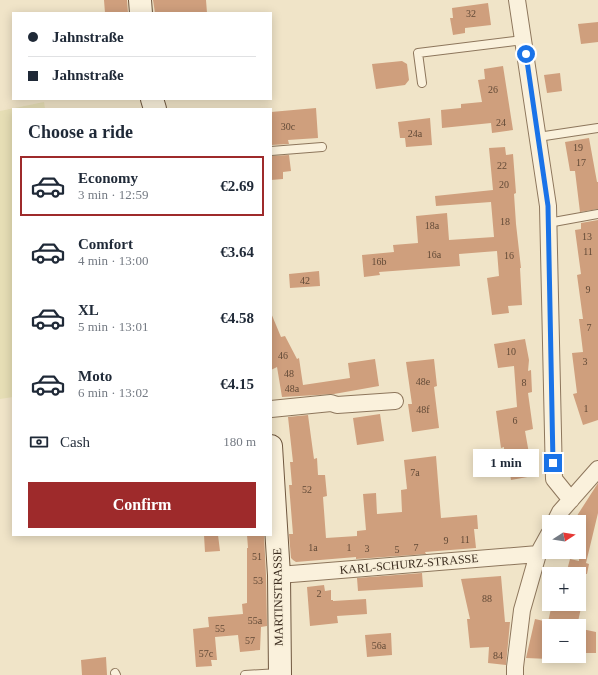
<!DOCTYPE html>
<html lang="en">
<head>
<meta charset="utf-8">
<style>
  body { margin:0; font-family:"Times New Roman",serif; background:#f6f6f7; color:#1f2937; height:100vh; display:flex; flex-direction:column; font-size:15px; white-space:nowrap }
  * { box-sizing:border-box; margin:0 }
  p { font-size:13px; color:#747a83 }
  .icon { flex:none; width:22px; height:22px; fill:none; stroke:currentColor; stroke-width:2; stroke-linecap:round; stroke-linejoin:round }
  .map { position:relative; flex:1; overflow:hidden }
  .panel { position:absolute; left:12px; top:108px; width:260px; height:428px; display:flex; flex-direction:column; background:#fff; border-radius:0px; box-shadow:0 2px 10px #0003 }
  .panel>* { flex:none }
  .banner { position:absolute; left:12px; top:12px; width:260px; height:88px; border-radius:0px; box-shadow:0 2px 10px #0003; display:grid; align-content:center; height:88px; padding:0 16px; background:#fff }
  .needle { width:26px; rotate:78deg }
  .tools { position:absolute; left:542px; top:515px; display:grid; gap:8px }
  .tools a { display:grid; place-items:center; width:44px; height:44px; border-radius:0px; background:#fff; box-shadow:0 2px 10px #0003; font-size:20px }
  .end { position:absolute; width:18px; height:18px; margin:-9px; border:5px solid #1a73e8; background:#fff; box-shadow:0 0 0 2px #fff }
  .from { border-radius:50% }
  .bubble { position:absolute; height:28px; border-radius:0px; background:#fff; box-shadow:0 2px 10px #0003; font-size:13px; font-weight:800; line-height:28px; text-align:center }
  .banner b { display:flex; align-items:center; gap:14px; height:38px; font-size:15px }
  .banner b+b { border-top:1px solid #e0e1e3 }
  .banner i { width:10px; height:10px; background:#1f2937 }
  ul { padding:0; list-style:none }
  li { display:flex; align-items:center; gap:12px; height:60px; margin:0 8px 6px; padding:0 8px; border:2px solid transparent; border-radius:0px }
  li div { flex:1 }
  li b { display:block; font-size:15px }
  li em { font-style:normal; font-weight:800 }
  li.active { border-color:#9e2a2b }
  li>.icon { width:36px; height:36px; stroke-width:1.5 }
  h2 { padding:0 16px; font-size:18px; line-height:48px }
  .pay { display:flex; align-items:center; gap:10px; height:44px; padding:0 16px; font-size:15px }
  .pay p { margin-inline-start:auto }
  .action { display:flex; gap:8px; margin-top:auto; padding:8px 16px }
  .action a { flex:1; height:46px; border-radius:0px; background:#9e2a2b; color:#fff; font-size:16px; font-weight:800; line-height:46px; text-align:center }
  .map>svg:first-child { display:block }
  .farmland { fill:#e6deb5 }
  .building { fill:#cf9f7d }
  .lines { fill:none; stroke-linecap:round; stroke-linejoin:round }
  .lane-casing { stroke:#8d765c; stroke-width:10 }
  .street-casing { stroke:#8d765c; stroke-width:18 }
  .secondary-casing { stroke:#6f573f; stroke-width:24 }
  .lane { stroke:#faf1dc; stroke-width:8 }
  .street { stroke:#faf1dc; stroke-width:16 }
  .secondary { stroke:#faf1dc; stroke-width:22 }
  .route { stroke:#1a73e8; stroke-width:5 }
  .labels { text-anchor:middle; dominant-baseline:central; stroke-width:3.5; stroke-linejoin:round; paint-order:stroke }
  .number-label { font-size:10px; fill:#624a37 }
  .street-label { font-size:12px; fill:#3d2e20; stroke:#f7eed8 }
</style>
</head>
<body>
<div class="map">
<svg width="598" height="675" viewBox="0 0 598 675">
  <rect width="100%" height="100%" fill="#f0e4c8"/>
  <path class="farmland" d="M44,102L45,109H13V397L0,399V111Z"/>
  <path class="building" d="M104,0H127L128,13H105Z
    M153,0H206L207,13H155Z
    M488,3L491,25L465,28V33L453,35L450,18H453L452,8Z
    M598,22V42L581,44L578,24Z
    M402,61L407,64L409,80L405,85L376,89L372,64Z
    M503,66L513,130L492,133L491,123L442,128L441,110L461,108V104L482,102L478,80L485,79L484,69Z
    M560,73L562,91L547,93L544,75Z
    M316,108L318,138L288,140L289,144L271,145V112Z
    M430,118L432,145L406,147L405,138H400L398,122Z
    M589,138L597,182H598V209L580,212L575,171H570L565,142Z
    M505,147L506,155L513,154L516,193L514,194L516,224L521,268H520L522,305L508,306L509,313L492,315L487,278L499,276L497,251L459,254L460,266L379,272L380,275L364,277L362,255L394,252L393,245L418,243L416,216L447,213L449,240L494,237L491,202L436,206L435,196L493,190L489,148Z
    M289,155L291,171L283,172V179L271,180V156Z
    M598,220V420L583,425L573,394L577,393L572,353L583,352L579,319H583L577,275L581,274L575,230L581,229V223Z
    M319,271L320,286L290,288L289,274Z
    M271,313L281,337L285,336L297,359L299,358L303,385L350,378L348,363L375,359L379,386L334,394L282,397L277,367L271,370Z
    M525,339L529,360L528,371L531,370L532,392L528,393L533,429L525,431L533,476L511,480L507,454H504V447L501,448L496,411L517,407L514,366L498,368L494,344Z
    M434,359L437,386L434,387L439,428L412,432L408,404H412L406,362Z
    M380,414L384,441L357,445L353,418Z
    M308,415L314,459L317,458L318,475H325L327,496L323,497L326,538L357,536V531L366,530L363,494L376,493L377,514L402,512L401,490L407,489L404,460L436,456L441,518L477,515L478,529H474L476,548L425,552L426,554L356,559V557L296,562L293,560L291,558L289,534H293L289,485H292L290,462H293L288,417Z
    M598,483V513L586,563L589,564L587,574H566L570,559L579,561V522H573Z
    M204,535H218L220,551L205,552Z
    M247,535H264L266,575L267,626L261,627L260,650L240,652L238,635L215,637L217,660H211L212,666L196,667L193,629L209,627L208,617L243,614L242,604L247,603V548H248Z
    M422,573L423,587L358,591L357,578Z
    M501,576L505,622H510L506,665L488,663L489,647L470,648L467,619H470L461,579Z
    M324,585L325,591L331,590V600H333V601L366,599L367,614L337,616L338,623L310,626L307,587Z
    M552,604H580L579,608H581L577,626H549V659L526,658L535,619L548,622Z
    M582,629L596,632V653H581Z
    M391,633L392,655L367,657L365,635Z
    M106,657L107,675H82L81,660Z"/>
  <g class="lines">
    <g class="lane-casing">
      <path id="lane" d="M422,83L418,53L523,40
        M538,137L598,128
        M271,151L322,147
        M548,223L598,214
        M115,673L116,675
        M245,675L279,673"/>
    </g>
    <g class="street-casing">
      <path id="street" d="M517,0L548,206L554,479L571,500
        M271,409L331,403L337,405L395,401
        M555,522L560,512L598,469
        M279,575L538,554
        M515,675V667L522,610L538,554L549,534"/>
    </g>
    <g class="secondary-casing">
      <path id="secondary" d="M140,0L141,13
        M152,99L155,109
        M271,446L279,575L280,675"/>
    </g>
    <use href="#lane" class="lane"/>
    <use href="#street" class="street"/>
    <use href="#secondary" class="secondary"/>
  </g>
  <g class="lines">
    <path class="route" d="M526,54L548,206L553,463"/>
  </g>
  <g class="labels">
    <g class="number-label">
      <text x="471" y="13">32</text>
      <text x="493" y="89">26</text>
      <text x="501" y="122">24</text>
      <text x="288" y="126">30c</text>
      <text x="415" y="133">24a</text>
      <text x="578" y="147">19</text>
      <text x="581" y="162">17</text>
      <text x="502" y="165">22</text>
      <text x="504" y="184">20</text>
      <text x="505" y="221">18</text>
      <text x="432" y="225">18a</text>
      <text x="587" y="236">13</text>
      <text x="588" y="251">11</text>
      <text x="434" y="254">16a</text>
      <text x="509" y="255">16</text>
      <text x="379" y="261">16b</text>
      <text x="305" y="280">42</text>
      <text x="588" y="289">9</text>
      <text x="589" y="327">7</text>
      <text x="511" y="351">10</text>
      <text x="283" y="355">46</text>
      <text x="585" y="361">3</text>
      <text x="289" y="373">48</text>
      <text x="423" y="381">48e</text>
      <text x="524" y="382">8</text>
      <text x="292" y="388">48a</text>
      <text x="586" y="408">1</text>
      <text x="423" y="409">48f</text>
      <text x="515" y="420">6</text>
      <text x="415" y="472">7a</text>
      <text x="307" y="489">52</text>
      <text x="465" y="539">11</text>
      <text x="446" y="540">9</text>
      <text x="313" y="547">1a</text>
      <text x="349" y="547">1</text>
      <text x="416" y="547">7</text>
      <text x="367" y="548">3</text>
      <text x="397" y="549">5</text>
      <text x="257" y="556">51</text>
      <text x="258" y="580">53</text>
      <text x="319" y="593">2</text>
      <text x="487" y="598">88</text>
      <text x="255" y="620">55a</text>
      <text x="220" y="628">55</text>
      <text x="250" y="640">57</text>
      <text x="379" y="645">56a</text>
      <text x="206" y="653">57c</text>
      <text x="498" y="655">84</text>
    </g>
    <g class="street-label">
      <text transform="translate(409 564) rotate(-5)">KARL-SCHURZ-STRASSE</text>
      <text transform="translate(278 597) rotate(-91)">MARTINSTRASSE</text>
    </g>
  </g>
</svg>
<div class="tools">
<a><svg class="needle" viewBox="-14 -14 28 28"><path d="M0-13l5 13h-10z" fill="#e53935"/><path d="M0 13l5-13h-10z" fill="#747a83"/></svg></a>
<a>+</a>
<a>−</a>
</div>
<i class="end from" style="left:526px;top:54px"></i>
<i class="end" style="left:553px;top:463px"></i>
<div class="bubble" style="left:473px;top:449px;width:66px">1 min</div>
<div class="banner">
<b><i class="from"></i>Jahnstraße</b>
<b><i></i>Jahnstraße</b>
</div>
<section class="panel">
<h2>Choose a ride</h2>
<ul>
<li class="active"><svg class="icon" aria-label="car" viewBox="0 0 24 24"><path d="M5 17H2v-5l4-1 3-4h7l3 4 3 1v5h-3M9 17h6M6 11h13"/><circle cx="7" cy="17" r="2"/><circle cx="17" cy="17" r="2"/></svg><div><b>Economy</b><p>3 min · 12:59</p></div><em>€2.69</em></li>
<li><svg class="icon" aria-label="car" viewBox="0 0 24 24"><path d="M5 17H2v-5l4-1 3-4h7l3 4 3 1v5h-3M9 17h6M6 11h13"/><circle cx="7" cy="17" r="2"/><circle cx="17" cy="17" r="2"/></svg><div><b>Comfort</b><p>4 min · 13:00</p></div><em>€3.64</em></li>
<li><svg class="icon" aria-label="car" viewBox="0 0 24 24"><path d="M5 17H2v-5l4-1 3-4h7l3 4 3 1v5h-3M9 17h6M6 11h13"/><circle cx="7" cy="17" r="2"/><circle cx="17" cy="17" r="2"/></svg><div><b>XL</b><p>5 min · 13:01</p></div><em>€4.58</em></li>
<li><svg class="icon" aria-label="car" viewBox="0 0 24 24"><path d="M5 17H2v-5l4-1 3-4h7l3 4 3 1v5h-3M9 17h6M6 11h13"/><circle cx="7" cy="17" r="2"/><circle cx="17" cy="17" r="2"/></svg><div><b>Moto</b><p>6 min · 13:02</p></div><em>€4.15</em></li>
</ul>
<div class="pay"><svg class="icon" aria-label="cash" viewBox="0 0 24 24"><path d="M3 7h18v10H3z"/><circle cx="12" cy="12" r="2"/></svg>Cash<p>180 m</p></div>
<div class="action"><a>Confirm</a></div>
</section>
</div>
</body>
</html>
